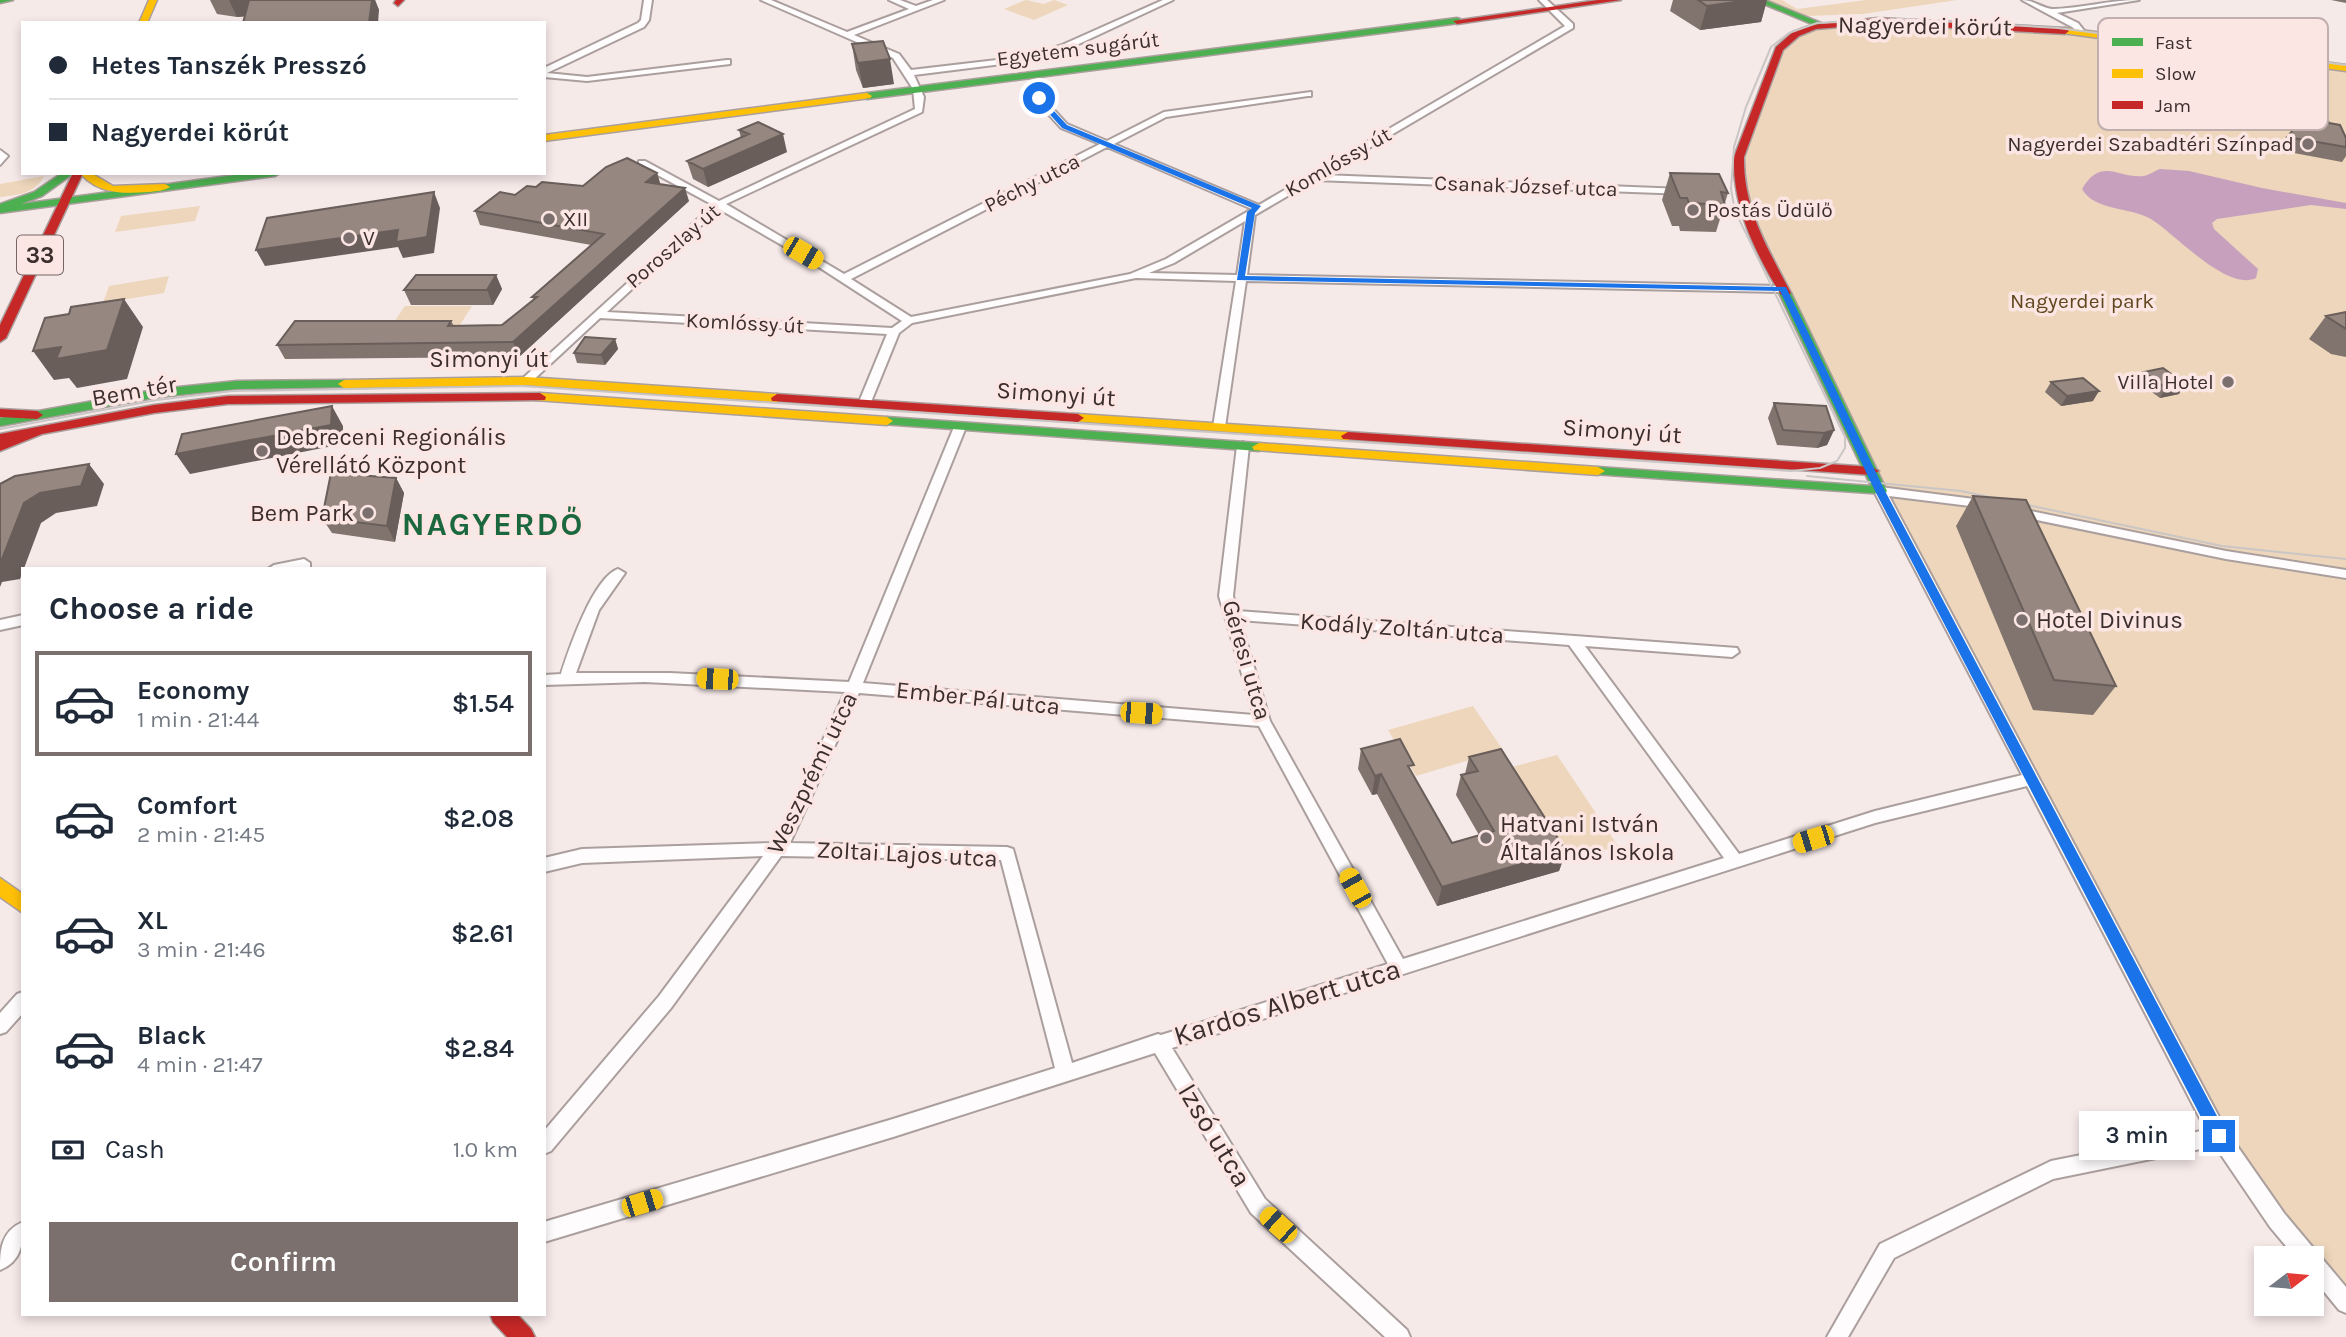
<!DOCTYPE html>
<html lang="en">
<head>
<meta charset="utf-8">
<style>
  body { margin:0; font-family:Karla,sans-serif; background:#f2f2f3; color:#1f2937; height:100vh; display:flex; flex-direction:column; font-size:26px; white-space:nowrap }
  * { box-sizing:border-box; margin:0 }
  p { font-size:23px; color:#747a83 }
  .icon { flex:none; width:38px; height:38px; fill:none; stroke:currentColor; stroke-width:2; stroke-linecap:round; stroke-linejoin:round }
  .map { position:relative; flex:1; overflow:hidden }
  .panel { position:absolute; left:21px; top:567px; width:525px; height:749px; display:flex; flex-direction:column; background:#fff; border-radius:0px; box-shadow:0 4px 10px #0003 }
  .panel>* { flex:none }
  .hud { position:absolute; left:21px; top:21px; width:525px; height:154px; border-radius:0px; box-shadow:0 4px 10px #0003; display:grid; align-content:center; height:154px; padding:0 28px; background:#fff }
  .needle { width:46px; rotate:74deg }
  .tools { position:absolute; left:2254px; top:1246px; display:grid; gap:14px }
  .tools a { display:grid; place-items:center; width:70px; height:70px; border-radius:0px; background:#fff; box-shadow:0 4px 10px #0003; font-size:35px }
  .end { position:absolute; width:32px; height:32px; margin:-16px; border:9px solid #1a73e8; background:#fff; box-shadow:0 0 0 4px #fff }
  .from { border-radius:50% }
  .bubble { position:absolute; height:49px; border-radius:0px; background:#fff; box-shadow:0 4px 10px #0003; font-size:23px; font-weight:600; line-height:49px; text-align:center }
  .car { position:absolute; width:21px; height:42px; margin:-21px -10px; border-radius:9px; box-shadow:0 0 5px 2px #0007; background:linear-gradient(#f5c518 24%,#345 0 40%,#f5c518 0 76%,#345 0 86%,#f5c518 0) }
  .hud b { display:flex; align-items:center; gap:24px; height:66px; font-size:26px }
  .hud b+b { border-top:2px solid #e0e1e3 }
  .hud i { width:18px; height:18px; background:#1f2937 }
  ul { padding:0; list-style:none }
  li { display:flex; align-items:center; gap:21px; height:105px; margin:0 14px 10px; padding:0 14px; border:4px solid transparent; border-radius:0px }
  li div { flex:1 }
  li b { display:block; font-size:26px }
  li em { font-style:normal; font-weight:600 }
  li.on { border-color:#7c706f }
  li>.icon { width:63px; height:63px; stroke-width:1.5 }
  h2 { padding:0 28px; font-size:32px; line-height:84px }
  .pay { display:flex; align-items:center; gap:18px; height:77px; padding:0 28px; font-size:26px }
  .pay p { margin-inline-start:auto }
  .button { display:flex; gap:14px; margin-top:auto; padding:14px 28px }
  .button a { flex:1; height:80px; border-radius:0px; background:#7c706f; color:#fff; font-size:28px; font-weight:600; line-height:80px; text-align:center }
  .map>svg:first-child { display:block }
  .green { fill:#edd6bb }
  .water { fill:#c7a0be }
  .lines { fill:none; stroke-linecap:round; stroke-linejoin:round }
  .street-casing { stroke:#ab9f9e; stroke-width:4 }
  .fast-casing { stroke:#ab9f9e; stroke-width:3 }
  .slow-casing { stroke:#ab9f9e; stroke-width:3 }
  .jam-casing { stroke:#ab9f9e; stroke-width:3 }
  .street { fill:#fefcfc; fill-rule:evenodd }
  .fast { fill:#4caf50; fill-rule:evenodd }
  .slow { fill:#ffc107; fill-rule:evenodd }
  .jam { fill:#c62828; fill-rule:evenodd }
  .tram { stroke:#cac6c6; stroke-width:2 }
  .wall { fill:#81746e }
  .shaded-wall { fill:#695e5a }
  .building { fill:#968780; stroke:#695e5a; stroke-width:2 }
  .route { fill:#1a73e8 }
  .poi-dot { fill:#7c706f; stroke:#fbe6e4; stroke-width:2.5 }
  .labels { text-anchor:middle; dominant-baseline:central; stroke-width:7; stroke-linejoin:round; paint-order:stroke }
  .far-street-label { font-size:21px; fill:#3b2e2d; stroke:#fbe6e4 }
  .far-poi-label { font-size:21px; fill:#3b2e2d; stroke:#fbe6e4; text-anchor:start }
  .far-park-label { font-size:21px; fill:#60461c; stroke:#fbe6e4 }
  .shield { fill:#fbe6e4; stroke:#756564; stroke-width:2 }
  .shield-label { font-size:23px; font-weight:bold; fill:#3b2e2d }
  .street-label { font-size:24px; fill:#3b2e2d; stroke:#fbe6e4 }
  .poi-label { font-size:24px; fill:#3b2e2d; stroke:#fbe6e4; text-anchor:start }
  .near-street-label { font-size:28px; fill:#3b2e2d; stroke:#fbe6e4 }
  .district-label { font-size:32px; font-weight:bold; letter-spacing:2px; fill:#1c683e; stroke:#fbe6e4 }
  .key { fill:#fbe6e4; stroke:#c1afad; stroke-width:2 }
  .key-label { font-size:19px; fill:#3b2e2d }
</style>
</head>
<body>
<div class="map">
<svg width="2346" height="1337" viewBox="0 0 2346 1337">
  <rect width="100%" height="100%" fill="#f6eae9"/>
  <path class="green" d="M1026,0L1044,4L1054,0L1068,5L1034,20L1004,9Z
    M1762,0H1782L1797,9L1866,0H1957L1863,14L1807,16L1795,15Z
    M1836,23L2005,25L2346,68V1303L2312,1258L2277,1220L2219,1136L2008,735L1745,211L1738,169L1744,167C1746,148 1774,63 1785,49C1799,33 1816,27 1836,23Z
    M44,176C35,194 19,195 0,197V184Z
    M200,206L195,221L115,232L121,216Z
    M169,276L164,293L103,303L109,286Z
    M405,306H472L460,325H392Z
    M1473,706L1503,750L1416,776L1388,730Z
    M1557,755L1618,846L1571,860L1512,767Z"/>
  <path class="water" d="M2160,169L2189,171L2262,188L2346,203V209L2311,205L2217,219L2212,223L2214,229L2258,269L2256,278C2227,292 2174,233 2151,219C2131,207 2094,211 2082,189C2101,156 2119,179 2144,176C2149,175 2155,171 2160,169Z"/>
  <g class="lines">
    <g class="street-casing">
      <path id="street" d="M644,0H652L649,20L644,27L547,73L587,77L727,60H730V64L587,81L544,77V68L638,23L641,20Z
        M761,0H771L847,32L909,9L889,0H900L916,6L933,0H944L854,35L899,54L911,70L1030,56L1062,45L1163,0H1173L1068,49L1034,60L914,75L924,97L922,112L726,204L844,274L1100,144L1061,128L1029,93V89H1035L1067,124L1107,141L1164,112L1311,92V96H1308L1166,117L1114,144L1259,205L1565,26L1539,0H1547L1573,24V28L1323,175L1683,189L1688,192L1686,194L1315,180L1255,215L1247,275L1783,286L1788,289L1783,292L1246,281L1225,427L1219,431L1213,427L1236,281L1136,278L912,323L899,333L871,402L865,405L859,402L887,334L600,318L530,383H522V379L713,205L639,165V161H645L719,201L915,109L913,89L893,58ZM1107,147L1252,209L1166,259L1130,274L911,317L851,279ZM719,209L808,260L902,321L892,328L607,312ZM1245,221L1237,275L1149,273L1174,263Z
        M2022,0C2034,0 2043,9 2054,9C2082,8 2110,0 2139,0L2057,13L2078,23L2086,33L2082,35L2072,27Z
        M0,150L8,156L0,165Z
        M960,423L966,427L863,683L1254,715L1219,596L1237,446L1243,442L1249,446L1233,596L1237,611L1737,648L1739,652L1732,657L1585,646L1739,854L1875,811L2022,775L1874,491L1880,487L1990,501L1992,504L1986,508L1889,496L2226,1130L2284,1213L2346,1287V1313L2339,1310L2312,1277V1258H2296L2270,1227L2215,1146L2053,1179L1894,1258L1848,1337H1827L1880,1244L2051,1161L2206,1130L2027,786L1875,823L1172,1048L1265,1199L1407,1330L1410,1337H1385L1251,1213L1155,1053L893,1137L544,1242V1222L893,1119L1055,1068L1001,860L781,856L671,1008L551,1151L544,1154V1131L659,996L763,856L582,863L544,872V858L582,849L772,843L781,831L845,692L645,682L544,685V675L561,674C569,649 593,578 618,569L625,573L599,610L576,673H670L849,682L954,427ZM1240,620L1569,645L1724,858L1403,959L1270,721ZM859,693L1259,726L1388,964L1161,1035L1158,1034L1072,1063L1013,849L1007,847L790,843Z
        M2016,508L2226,551L2346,570V578L2226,559L2012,515L2010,512Z
        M304,559L310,563V569H268L274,565Z
        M23,615V625L0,630V620Z
        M23,992V1013L6,1032L0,1034V1013L17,994Z
        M23,1222C23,1243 22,1261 0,1270C0,1250 1,1231 23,1222Z"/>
    </g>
    <g class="fast-casing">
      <path id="fast" d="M0,0H13L0,3Z
        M1754,0H1765L1826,25L1819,27Z
        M1457,18L1460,19V23L867,99L862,96L867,93Z
        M62,173H74L42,196L21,204L250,173H280L275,176L0,213V204L34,192Z
        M1785,290L1791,293L1887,491L1885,494L1593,474L1591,471L1598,467L1871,486L1779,293Z
        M344,380L348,381V387L237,389L159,397L0,426V418L159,389L237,381Z
        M887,417L1259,443L1266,447L1259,451L882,424L881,421Z"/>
    </g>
    <g class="slow-casing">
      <path id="slow" d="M149,0H157L147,23H139Z
        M2065,28L2346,65V71L2062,33V29Z
        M867,93L872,96L870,98L544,141V135Z
        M80,173H91L113,186L165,184L170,187C164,191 157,191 149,192C123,194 98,194 80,173Z
        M526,377L777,394L783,398L777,402L526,385L344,388L338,384L344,380Z
        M540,393L887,417L893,421L887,425L535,400L534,397Z
        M1078,414L1348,432L1355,436L1348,440L1073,421L1072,418Z
        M1259,443L1598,467L1605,471L1598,475L1254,450L1252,447Z
        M0,878L23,894V913L0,897Z"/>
    </g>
    <g class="jam-casing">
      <path id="jam" d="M396,0H404L398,6L394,3Z
        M1598,0H1621L1457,24L1453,21Z
        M1878,18L2065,28L2069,31L2065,34L1878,24L1816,29L1799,36L1783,50L1744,157C1743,208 1768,249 1791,293L1789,295H1781C1756,254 1732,207 1734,157L1776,47L1793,32L1812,25Z
        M73,173H83L6,338L0,342V325Z
        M540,393L546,397L545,400L228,404L154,413L42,434L0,451V434L154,405L228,396Z
        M777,394L1078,414L1084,418L1078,422L772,401L771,398Z
        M0,409L37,411L43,415L37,419L0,417Z
        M1348,432L1872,467L1879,471L1872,475L1343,439L1341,436Z
        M490,1314H517L531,1329L535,1337H507L493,1322Z"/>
    </g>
    <use href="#street" class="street"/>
    <use href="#fast" class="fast"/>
    <use href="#slow" class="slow"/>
    <use href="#jam" class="jam"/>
    <path class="tram" d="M0,429L157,400L233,391L522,386L1791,471L1820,468L1837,461L1845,448V437L1735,211L1731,189L1734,147L1746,107L1771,47L1789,33L1817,23L1903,19L2058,28L2346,65
      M1807,476L1961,491L2222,546L2346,559"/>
  </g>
  <path class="wall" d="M210,0H375L379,10L237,17L217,14Z
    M1673,0H1767L1761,22L1700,30L1670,11Z
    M2331,0H2346V3Z
    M852,44L894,84L863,88L856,70Z
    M2329,123L2346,138V156L2342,162L2278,150L2287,137Z
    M739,130L787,152L708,187L693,179L687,161L741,138Z
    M657,173L660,184L689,201L519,357L285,359L277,345L451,321L454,326L502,325L534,300L532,297L591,245L480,225L475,211L536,187L583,186Z
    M1670,173L1728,193L1716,232L1680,231L1679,226H1672L1662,200Z
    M496,275L502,289L493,305H411L404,290Z
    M2346,312V357L2331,354L2309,339L2326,316Z
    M615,339L618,349L605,365L577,363L574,353Z
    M2144,372L2179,394L2160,398L2138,382Z
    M2051,382L2093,401L2061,406L2045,392Z
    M1774,403L1834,430L1827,445L1817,448L1777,445L1768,418Z
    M396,478L404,493L395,542L332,533L322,518Z
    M1973,496L2116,686L2093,715L2033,710L1956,526Z
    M1361,749L1412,773L1452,843L1479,835L1456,795L1461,775L1465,774L1469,757L1566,851L1559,871L1437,906L1377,794L1372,795L1358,769Z"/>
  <path class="shaded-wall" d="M229,0H251L257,14L237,17Z
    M372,0H375L379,10L378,23H369Z
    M1749,0H1767L1761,22L1700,30L1707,6Z
    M890,59L894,84L863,88L858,63Z
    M783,134L787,152L708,187L703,169Z
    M657,173L661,186L646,182Z
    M685,188L689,201L519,357L513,342Z
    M434,192L440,208L434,253L403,258L398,247L265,266L256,250Z
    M496,275L502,289L493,305L487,290Z
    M124,299L143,327L127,379L77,388L69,378L54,380L33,351Z
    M615,339L618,349L605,365L601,355Z
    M2185,384L2179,394L2160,398L2166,388Z
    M2099,391L2093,401L2061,406L2067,396Z
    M332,406L343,426V444L190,474L176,454Z
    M1834,430L1827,445L1817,448L1824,433Z
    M89,464L104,484L97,506L56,513L41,523L20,579L2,582L0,587V559L24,503Z
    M396,478L404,493L395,542L387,526Z
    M1381,774L1377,794L1372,795L1375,776Z
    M1566,851L1559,871L1437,906L1442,887Z"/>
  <path class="building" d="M249,0H372L369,23H243Z
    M1698,0H1749L1707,6Z
    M883,41L890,59L858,63L852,44Z
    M2309,111L2325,114L2329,123L2340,125L2346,138V147L2287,137Z
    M758,122L783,134L703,169L687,161L749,134L739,130Z
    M627,158L657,173L646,182L685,188L513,342L277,345L295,321H451L448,326L502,325L537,297H532L604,234L475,211L500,192L515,195L527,186L536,187L542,182L583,186L606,167Z
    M1670,173L1719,174L1728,193L1721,192L1725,205L1689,203L1687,198H1680Z
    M434,192L427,237L396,242L398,230L256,250L267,218Z
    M416,275H496L487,290H404Z
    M124,299L107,350L56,359L61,347L33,351L45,318L69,314L71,307Z
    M2346,312V329L2326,316Z
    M585,337L615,339L601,355L574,353Z
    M2163,368L2185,384L2166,388L2144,372Z
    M2083,378L2099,391L2067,396L2051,382Z
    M1774,403L1826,406L1834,430L1824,433L1783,430Z
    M332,406L331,425L176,454L182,434Z
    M89,464L81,486L40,493L24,503L2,559H0V484L15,476Z
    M331,473L396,478L387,526L322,518Z
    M1973,496L2026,500L2116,686L2054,680Z
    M1400,739L1414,765L1408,766L1452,843L1494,831L1461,775L1478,771L1469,757L1501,749L1566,851L1442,887L1381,774L1375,776L1361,749Z"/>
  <path class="route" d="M1041,97L1067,125L1261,206L1255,213L1245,276L1786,287L1885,491L2225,1131V1142H2214L1875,491L1780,291L1237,280L1247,212L1252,208L1062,128L1035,98Z"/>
  <g class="poi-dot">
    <circle cx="2308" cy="144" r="7"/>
    <circle cx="1693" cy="210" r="7"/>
    <circle cx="549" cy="219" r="7"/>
    <circle cx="349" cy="238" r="7"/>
    <circle cx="2228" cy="382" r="7"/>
    <circle cx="262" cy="451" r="7"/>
    <circle cx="368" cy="513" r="7"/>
    <circle cx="2022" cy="620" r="7"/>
    <circle cx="1486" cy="838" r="7"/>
  </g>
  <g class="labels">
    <g class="far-street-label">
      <text transform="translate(1078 49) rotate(-7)">Egyetem sugárút</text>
      <text transform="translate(1338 162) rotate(-30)">Komlóssy út</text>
      <text transform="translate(1032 183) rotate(-27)">Péchy utca</text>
      <text transform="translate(1526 186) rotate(2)">Csanak József utca</text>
      <text transform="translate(673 246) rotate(-41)">Poroszlay út</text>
      <text transform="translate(745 323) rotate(3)">Komlóssy út</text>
    </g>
    <g class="far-poi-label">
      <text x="2294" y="144" text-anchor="end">Nagyerdei Szabadtéri Színpad</text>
      <text x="1707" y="210">Postás Üdülő</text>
      <text x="563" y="219">XII</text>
      <text x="363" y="238">V</text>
      <text x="2214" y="382" text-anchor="end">Villa Hotel</text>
    </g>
    <g class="far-park-label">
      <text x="2082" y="301">Nagyerdei park</text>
    </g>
    <rect class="shield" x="17" y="235.5" width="46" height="39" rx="5"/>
    <g class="shield-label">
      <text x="40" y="255">33</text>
    </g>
    <g class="street-label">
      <text transform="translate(1925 26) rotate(1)">Nagyerdei körút</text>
      <text x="489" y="359">Simonyi út</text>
      <text transform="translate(134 391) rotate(-10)">Bem tér</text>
      <text transform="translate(1056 394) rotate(4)">Simonyi út</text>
      <text transform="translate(1622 431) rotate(4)">Simonyi út</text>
      <text transform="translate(1402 628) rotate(4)">Kodály Zoltán utca</text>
      <text transform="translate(1247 660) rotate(74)">Géresi utca</text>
      <text transform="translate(978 698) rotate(6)">Ember Pál utca</text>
      <text transform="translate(812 773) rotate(-64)">Weszprémi utca</text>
      <text transform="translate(907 854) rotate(3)">Zoltai Lajos utca</text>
    </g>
    <g class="poi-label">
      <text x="276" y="437">Debreceni Regionális<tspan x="276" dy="28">Vérellátó Központ</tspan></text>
      <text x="354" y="513" text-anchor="end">Bem Park</text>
      <text x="2036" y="620">Hotel Divinus</text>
      <text x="1500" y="824">Hatvani István<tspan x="1500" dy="28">Általános Iskola</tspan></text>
    </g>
    <g class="near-street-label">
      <text transform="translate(1287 1002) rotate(-17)">Kardos Albert utca</text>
      <text transform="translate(1215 1135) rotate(59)">Izsó utca</text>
    </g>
    <g class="district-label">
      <text x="493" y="524">NAGYERDŐ</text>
    </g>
  </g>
  <rect x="2098" y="18" width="230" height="112" rx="10" class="key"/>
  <rect x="2112" y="38" width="31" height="8" fill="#4caf50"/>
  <rect x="2112" y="69" width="31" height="9" fill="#ffc107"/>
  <rect x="2112" y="101" width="31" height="8" fill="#c62828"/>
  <g class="key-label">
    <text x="2155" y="49">Fast</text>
    <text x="2155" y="80">Slow</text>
    <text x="2155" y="112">Jam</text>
  </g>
</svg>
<div class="tools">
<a><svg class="needle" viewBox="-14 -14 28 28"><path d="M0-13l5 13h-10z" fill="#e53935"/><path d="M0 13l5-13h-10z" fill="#747a83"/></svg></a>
</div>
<i class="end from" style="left:1039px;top:98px"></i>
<i class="end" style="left:2219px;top:1136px"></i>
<div class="bubble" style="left:2079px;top:1111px;width:116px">3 min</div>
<i class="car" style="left:803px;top:253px;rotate:120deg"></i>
<i class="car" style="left:717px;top:679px;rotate:272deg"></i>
<i class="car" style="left:1141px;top:713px;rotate:94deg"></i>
<i class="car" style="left:1813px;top:839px;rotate:253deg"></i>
<i class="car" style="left:1355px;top:888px;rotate:331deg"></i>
<i class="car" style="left:642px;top:1203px;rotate:73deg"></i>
<i class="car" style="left:1278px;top:1225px;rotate:312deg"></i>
<div class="hud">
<b><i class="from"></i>Hetes Tanszék Presszó</b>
<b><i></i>Nagyerdei körút</b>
</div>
<section class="panel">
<h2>Choose a ride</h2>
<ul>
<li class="on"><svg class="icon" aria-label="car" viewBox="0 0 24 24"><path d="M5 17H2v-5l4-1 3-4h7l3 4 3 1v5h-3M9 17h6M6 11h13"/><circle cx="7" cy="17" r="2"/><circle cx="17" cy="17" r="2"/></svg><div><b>Economy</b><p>1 min · 21:44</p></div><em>$1.54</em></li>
<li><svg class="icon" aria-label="car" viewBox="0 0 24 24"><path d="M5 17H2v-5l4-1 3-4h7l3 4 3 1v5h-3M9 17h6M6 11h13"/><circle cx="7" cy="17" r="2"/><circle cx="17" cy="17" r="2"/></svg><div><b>Comfort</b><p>2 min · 21:45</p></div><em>$2.08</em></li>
<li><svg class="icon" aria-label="car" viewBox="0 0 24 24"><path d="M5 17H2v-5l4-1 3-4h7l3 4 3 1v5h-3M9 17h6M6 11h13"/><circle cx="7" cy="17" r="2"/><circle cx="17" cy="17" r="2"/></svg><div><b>XL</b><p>3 min · 21:46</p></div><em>$2.61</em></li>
<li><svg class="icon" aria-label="car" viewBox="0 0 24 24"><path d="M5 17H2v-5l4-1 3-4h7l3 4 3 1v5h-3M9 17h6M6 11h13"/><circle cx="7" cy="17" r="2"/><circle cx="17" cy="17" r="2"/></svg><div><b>Black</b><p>4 min · 21:47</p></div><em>$2.84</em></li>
</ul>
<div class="pay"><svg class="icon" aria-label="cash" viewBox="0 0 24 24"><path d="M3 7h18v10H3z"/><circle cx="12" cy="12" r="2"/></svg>Cash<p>1.0 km</p></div>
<div class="button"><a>Confirm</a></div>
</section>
</div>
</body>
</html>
